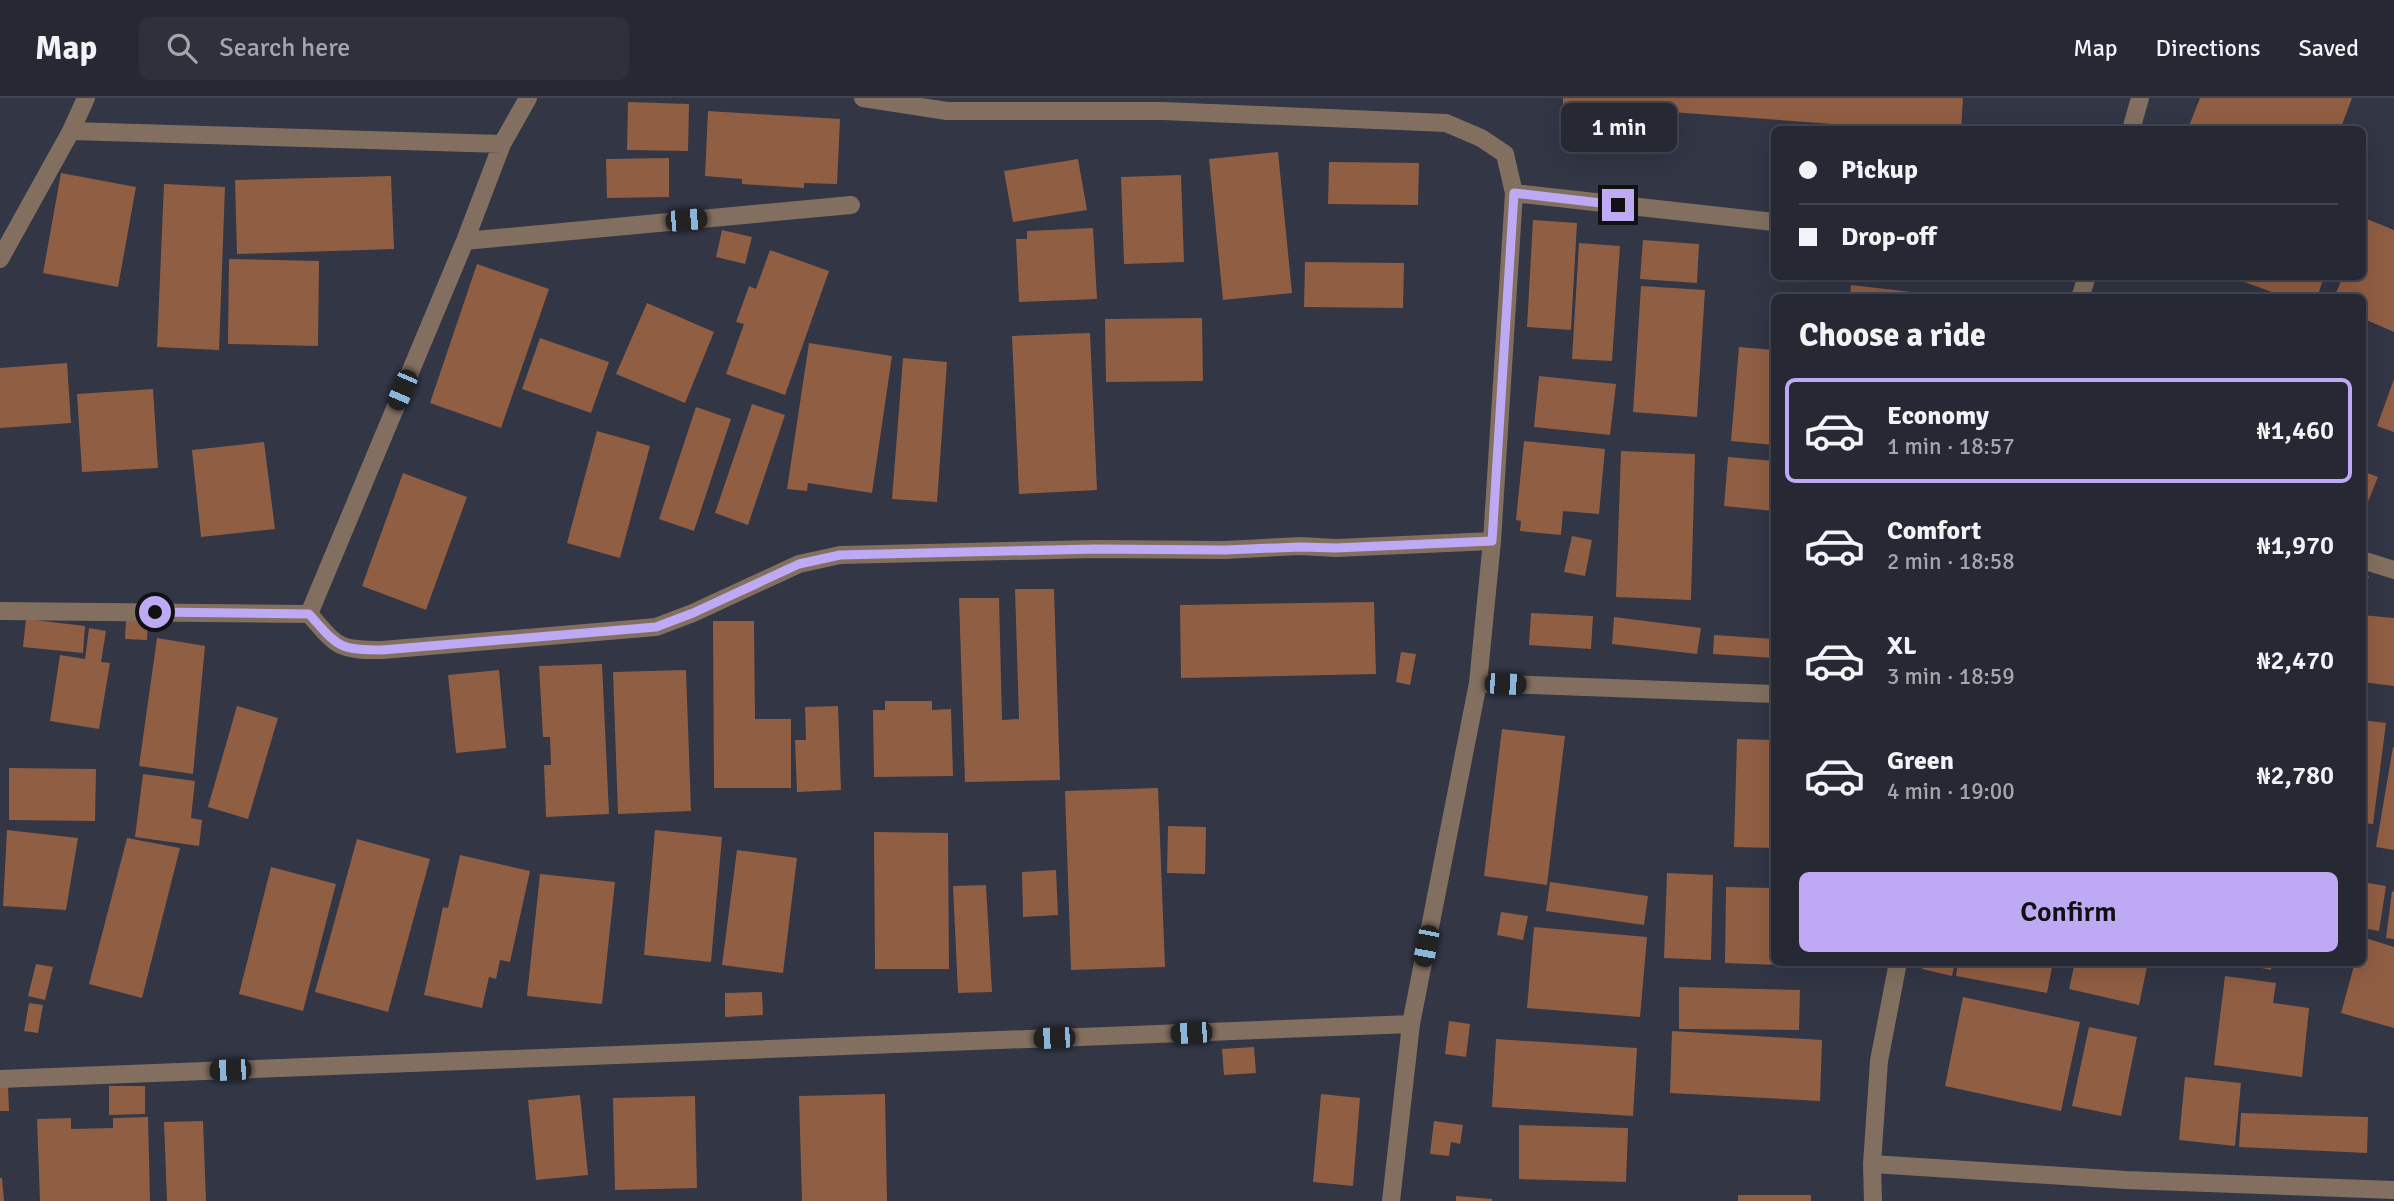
<!DOCTYPE html>
<html lang="en">
<head>
<meta charset="utf-8">
<style>
  body { margin:0; font-family:Signika,sans-serif; background:#2e303c; color:#f1f3f6; height:100vh; display:flex; flex-direction:column; font-size:26px; white-space:nowrap }
  * { box-sizing:border-box; margin:0 }
  p { font-size:23px; color:#a4a6ac }
  .icon { flex:none; width:38px; height:38px; fill:none; stroke:currentColor; stroke-width:2; stroke-linecap:round; stroke-linejoin:round }
  .map { position:relative; flex:1; overflow:hidden }
  .panel { position:absolute; left:1771px; top:196px; width:595px; height:672px; display:flex; flex-direction:column; background:#262834; border-radius:10px; box-shadow:0 7px 28px #0002,0 0 0 2px #42444f }
  .panel>* { flex:none }
  .hud { position:absolute; left:1771px; top:28px; width:595px; height:154px; border-radius:10px; box-shadow:0 7px 28px #0002,0 0 0 2px #42444f; display:grid; align-content:center; height:154px; padding:0 28px; background:#262834 }
  .end { position:absolute; width:32px; height:32px; margin:-16px; border:9px solid #bea9f5; background:#111; box-shadow:0 0 0 4px #111 }
  .from { border-radius:50% }
  .bubble { position:absolute; height:49px; border-radius:10px; background:#262834; box-shadow:0 7px 28px #0002,0 0 0 2px #42444f; font-size:23px; font-weight:600; line-height:49px; text-align:center }
  .car { position:absolute; width:21px; height:42px; margin:-21px -10px; border-radius:9px; box-shadow:0 0 5px 2px #0007; background:linear-gradient(#222 24%,#8ab4d8 0 40%,#222 0 76%,#8ab4d8 0 86%,#222 0) }
  .hud b { display:flex; align-items:center; gap:24px; height:66px; font-size:26px }
  .hud b+b { border-top:2px solid #42444f }
  .hud i { width:18px; height:18px; background:#f1f3f6 }
  ul { padding:0; list-style:none }
  li { display:flex; align-items:center; gap:21px; height:105px; margin:0 14px 10px; padding:0 14px; border:4px solid transparent; border-radius:10px }
  li div { flex:1 }
  li b { display:block; font-size:26px }
  li em { font-style:normal; font-weight:600 }
  li.active { border-color:#bea9f5 }
  li>.icon { width:63px; height:63px; stroke-width:1.5 }
  h2 { padding:0 28px; font-size:32px; line-height:84px }
  .action { display:flex; gap:14px; margin-top:auto; padding:14px 28px }
  .action a { flex:1; height:80px; border-radius:10px; background:#bea9f5; color:#111; font-size:28px; font-weight:600; line-height:80px; text-align:center }
  header { display:flex; align-items:center; gap:42px; box-sizing:border-box; height:98px; padding:0 35px; background:#262834; border-bottom:2px solid #42444f }
  header strong { font-size:33px }
  nav { display:flex; gap:38px; margin-inline-start:auto; font-size:24px }
  .search { width:490px; height:63px; background:#2e303c; display:flex; align-items:center; gap:18px; box-sizing:border-box; padding:0 24px; border-radius:10px; color:#a4a6ac; font-size:26px }
  .map>svg:first-child { display:block }
  .building { fill:#905e43 }
  .lines { fill:none; stroke-linecap:round; stroke-linejoin:round }
  .minor { stroke:#826f5f; stroke-width:18 }
  .route { stroke:#bea9f5; stroke-width:9 }
</style>
</head>
<body>
<header>
<strong>Map</strong>
<div class="search"><svg class="icon" aria-label="search" viewBox="0 0 24 24"><circle cx="10" cy="10" r="6"/><path d="M15 15l6 6"/></svg>Search here</div>
<nav><a>Map</a><a>Directions</a><a>Saved</a></nav>
</header>
<div class="map">
<svg width="2394" height="1103" viewBox="0 0 2394 1103">
  <rect width="100%" height="100%" fill="#323645"/>
  <path class="building" d="M1563,0H1963L1961,32H1915L1563,6Z
    M2200,0H2352L2340,32H2198L2189,28Z
    M628,4L689,6L688,53L627,52Z
    M708,13L840,21L837,86L804,85V90L742,86V81L705,78Z
    M1278,54L1292,195L1223,202L1209,61Z
    M669,60V99L607,100L606,61Z
    M1078,61L1087,112L1013,124L1004,73Z
    M1329,64L1419,65L1418,107L1328,106Z
    M61,75L136,89L118,189L43,175Z
    M1181,77L1184,164L1124,166L1121,79Z
    M391,78L394,151L237,156L235,82Z
    M164,86L225,89L219,252L157,249Z
    M2367,121L2394,132V234L2362,220V200H2334L2343,178H2362V131Z
    M1533,122L1577,125L1571,232L1527,229Z
    M1093,130L1097,201L1019,204L1016,141H1027V133Z
    M722,132L752,139L745,166L716,159Z
    M1643,142L1699,146L1697,185L1640,181Z
    M1579,145L1620,148L1612,263L1572,261Z
    M770,152L829,173L785,297L726,276L744,226L736,224L749,188L756,191Z
    M229,161L319,163L318,248L228,246Z
    M1305,164L1404,165L1403,210L1304,209Z
    M477,166L549,191L501,330L430,305Z
    M2228,178H2324L2317,200H2289Z
    M1851,187L1946,198V200H1850Z
    M1641,188L1705,192L1697,319L1633,314Z
    M647,205L714,234L685,305L616,276Z
    M1202,220L1203,283L1106,284L1105,221Z
    M1090,235L1097,392L1019,396L1012,238Z
    M540,240L609,264L591,315L522,291Z
    M809,245L892,258L872,395L808,385L807,393L787,391Z
    M1739,249L1774,252V347L1731,343Z
    M903,260L947,264L937,404L892,401Z
    M67,265L71,325L0,330V270Z
    M1539,278L1616,286L1610,337L1534,329Z
    M2394,281V334L2377,328Z
    M153,291L158,370L82,374L77,296Z
    M752,306L785,317L748,427L715,415Z
    M696,309L731,321L694,433L659,421Z
    M597,333L650,348L620,460L567,445Z
    M1524,343L1605,351L1599,416L1563,413L1561,437L1520,433L1521,423L1516,422Z
    M264,344L275,431L201,439L192,352Z
    M1621,353L1695,356L1691,502L1616,499Z
    M1728,359L1774,363V413L1724,408Z
    M2362,373L2378,379L2365,411L2362,410Z
    M403,375L467,399L426,512L362,488Z
    M1572,438L1592,442L1585,478L1564,474Z
    M2362,476L2369,478L2363,496H2362Z
    M1015,491H1054L1060,682L965,684L959,500H999L1002,622L1019,621Z
    M1374,504L1376,576L1181,580L1180,507Z
    M1531,515L1593,518L1591,551L1529,547Z
    M2362,517L2394,520V588L2362,584Z
    M1614,519L1701,530L1697,556L1612,546Z
    M26,521L85,528L83,555L23,549Z
    M126,521L148,522L147,542L125,541Z
    M713,523H754L755,621H791V690H714Z
    M89,530L106,533L101,564L110,565L99,631L50,623L60,557L85,561Z
    M1714,537L1774,541V560L1713,556Z
    M157,540L205,548L193,676L139,668Z
    M1401,554L1416,556L1410,587L1396,584Z
    M602,566L609,716L546,719L544,667H551L550,639H543L539,568Z
    M499,572L506,650L456,655L448,577Z
    M686,572L691,713L618,716L613,574Z
    M885,603H932V612L951,611L953,678L874,679L873,612H885Z
    M237,608L278,620L248,721L208,709Z
    M838,608L841,692L797,694L795,642H806L805,609Z
    M2362,622L2386,625L2373,726L2362,725Z
    M1502,631L1565,638L1547,787L1484,778Z
    M1737,641L1774,642V750L1734,749Z
    M2393,649H2394V752L2376,749Z
    M9,670L96,671L95,723L9,722Z
    M143,676L195,683L191,720L202,722L199,748L135,739Z
    M1158,690L1165,869L1071,872L1065,693Z
    M1168,728L1206,729L1205,776L1167,775Z
    M7,732L78,740L66,812L3,808Z
    M655,732L722,739L711,864L644,857Z
    M874,734L948,735L949,871H875Z
    M127,740L180,750L142,900L89,886Z
    M357,741L430,761L388,914L315,894Z
    M737,752L797,760L783,875L722,867Z
    M460,757L530,773L510,864L500,862L496,881L489,879L482,910L424,897L443,809L448,810Z
    M271,769L336,786L303,913L239,896Z
    M1056,772L1058,817L1023,819L1022,774Z
    M1667,775L1713,777L1711,862L1664,860Z
    M540,776L615,784L602,906L527,898Z
    M1550,784L1648,798L1644,827L1546,813Z
    M2362,784L2386,788L2379,833L2362,830Z
    M986,787L992,894L958,895L953,788Z
    M1726,789L1774,790V864H1833V869L1725,865Z
    M2392,793L2394,794V841L2386,840Z
    M1501,814L1528,818L1523,842L1497,837Z
    M1534,829L1647,839L1640,919L1527,910Z
    M2362,839L2394,849V930L2341,915L2355,864H2362Z
    M1924,864H1955L1952,878L1922,871Z
    M1958,864H2053L2047,895L1956,878Z
    M2075,864H2148L2139,907L2069,891Z
    M2234,864H2272L2271,872Z
    M36,866L53,869L45,902L28,898Z
    M2225,878L2276,885L2273,905L2309,910L2302,979L2214,967Z
    M1679,889L1800,892L1799,932L1679,931Z
    M762,894L763,917L725,919V895Z
    M1963,899L2080,924L2061,1013L1945,988Z
    M29,905L43,907L38,935L24,933Z
    M1449,923L1470,926L1466,959L1445,956Z
    M2089,929L2137,939L2121,1018L2072,1008Z
    M1672,933L1822,942L1820,1003L1670,995Z
    M1496,941L1637,950L1633,1018L1492,1009Z
    M1254,949L1256,975L1224,977L1222,951Z
    M2185,979L2241,985L2235,1048L2179,1042Z
    M0,988H8L9,1013H0Z
    M109,988H145V1016L109,1017Z
    M885,996L887,1103H802L799,998Z
    M1321,996L1360,1000L1353,1088L1313,1084Z
    M580,997L588,1077L536,1082L528,1002Z
    M695,998L697,1090L615,1092L613,1000Z
    M2241,1015L2368,1019L2367,1055L2239,1049Z
    M148,1019L150,1103H40L37,1021L71,1020V1031L113,1030V1020Z
    M203,1023L206,1103H167L164,1024Z
    M1434,1023L1463,1027L1460,1046L1451,1044L1449,1058L1430,1056Z
    M1519,1027L1628,1030L1626,1084L1519,1081Z
    M0,1080H2L4,1103H0Z
    M1738,1097H1811V1103H1738Z
    M1456,1098L1492,1101V1103H1456Z"/>
  <g class="lines">
    <path class="minor" d="M863,0L947,13H1163L1446,25L1481,40L1505,56L1514,95L1492,443L1478,585L1411,926L1391,1103
      M2131,32L2140,0
      M71,33L502,46
      M1514,95L1774,124
      M465,143L851,107
      M0,161L71,33L86,0
      M2080,200L2087,178
      M2362,462L2394,472
      M0,513L309,516C338,549 337,552 382,552L656,529L693,515L799,466L840,457L1096,451L1225,452L1300,448L1336,450L1492,443
      M309,516L465,143L502,46L528,0
      M1478,585L1774,596
      M0,981L1411,926
      M1872,1066L2126,1082L2394,1092
      M1873,1103L1872,1066L1879,963L1898,864"/>
  </g>
  <g class="lines">
    <path class="route" d="M155,514L309,516C338,548 337,552 382,552L656,529L693,515L799,466L840,457L1096,451L1225,452L1300,449L1336,450L1492,443L1514,95L1618,107"/>
  </g>
</svg>
<i class="end from" style="left:155px;top:514px"></i>
<i class="end" style="left:1618px;top:107px"></i>
<div class="bubble" style="left:1561px;top:5px;width:116px">1 min</div>
<i class="car" style="left:686px;top:122px;rotate:85deg"></i>
<i class="car" style="left:402px;top:292px;rotate:203deg"></i>
<i class="car" style="left:1505px;top:586px;rotate:92deg"></i>
<i class="car" style="left:1426px;top:848px;rotate:191deg"></i>
<i class="car" style="left:1191px;top:935px;rotate:267deg"></i>
<i class="car" style="left:1054px;top:940px;rotate:268deg"></i>
<i class="car" style="left:230px;top:972px;rotate:268deg"></i>
<div class="hud">
<b><i class="from"></i>Pickup</b>
<b><i></i>Drop-off</b>
</div>
<section class="panel">
<h2>Choose a ride</h2>
<ul>
<li class="active"><svg class="icon" aria-label="car" viewBox="0 0 24 24"><path d="M5 17H2v-5l4-1 3-4h7l3 4 3 1v5h-3M9 17h6M6 11h13"/><circle cx="7" cy="17" r="2"/><circle cx="17" cy="17" r="2"/></svg><div><b>Economy</b><p>1 min · 18:57</p></div><em>₦1,460</em></li>
<li><svg class="icon" aria-label="car" viewBox="0 0 24 24"><path d="M5 17H2v-5l4-1 3-4h7l3 4 3 1v5h-3M9 17h6M6 11h13"/><circle cx="7" cy="17" r="2"/><circle cx="17" cy="17" r="2"/></svg><div><b>Comfort</b><p>2 min · 18:58</p></div><em>₦1,970</em></li>
<li><svg class="icon" aria-label="car" viewBox="0 0 24 24"><path d="M5 17H2v-5l4-1 3-4h7l3 4 3 1v5h-3M9 17h6M6 11h13"/><circle cx="7" cy="17" r="2"/><circle cx="17" cy="17" r="2"/></svg><div><b>XL</b><p>3 min · 18:59</p></div><em>₦2,470</em></li>
<li><svg class="icon" aria-label="car" viewBox="0 0 24 24"><path d="M5 17H2v-5l4-1 3-4h7l3 4 3 1v5h-3M9 17h6M6 11h13"/><circle cx="7" cy="17" r="2"/><circle cx="17" cy="17" r="2"/></svg><div><b>Green</b><p>4 min · 19:00</p></div><em>₦2,780</em></li>
</ul>
<div class="action"><a>Confirm</a></div>
</section>
</div>
</body>
</html>
